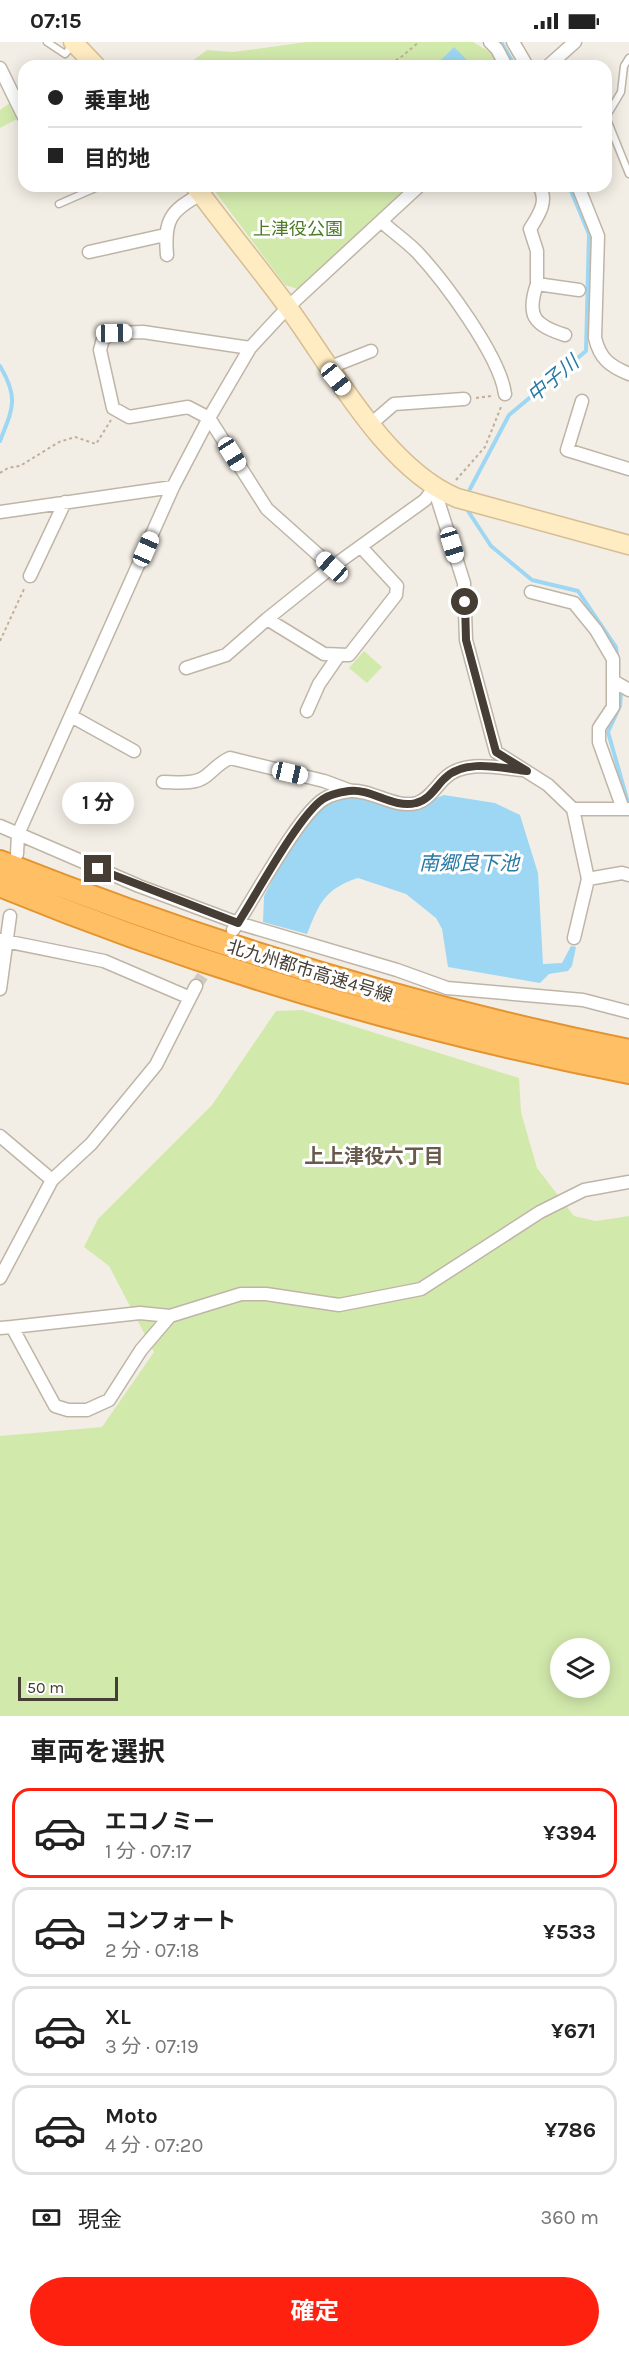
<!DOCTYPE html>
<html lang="ja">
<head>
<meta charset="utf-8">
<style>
  body { margin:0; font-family:Karla,"Noto Sans JP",sans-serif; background:#f2f2f2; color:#222; height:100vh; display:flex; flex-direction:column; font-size:22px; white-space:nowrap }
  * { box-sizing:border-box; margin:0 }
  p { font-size:20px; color:#767676 }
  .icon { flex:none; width:33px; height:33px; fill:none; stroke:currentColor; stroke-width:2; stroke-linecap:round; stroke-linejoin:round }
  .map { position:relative; height:1674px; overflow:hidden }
  .panel { display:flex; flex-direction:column; background:#fff; flex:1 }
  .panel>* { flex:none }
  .banner { position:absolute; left:18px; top:18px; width:594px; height:132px; border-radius:18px; box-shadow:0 3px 15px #0003; display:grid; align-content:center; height:132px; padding:0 30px; background:#fff }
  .fabs { position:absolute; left:550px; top:1596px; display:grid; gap:12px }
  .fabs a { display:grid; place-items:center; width:60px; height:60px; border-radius:50%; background:#fff; box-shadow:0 3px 15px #0003; font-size:30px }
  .scale { position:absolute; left:18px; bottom:15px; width:100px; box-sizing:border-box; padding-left:6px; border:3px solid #463d34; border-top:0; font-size:16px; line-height:21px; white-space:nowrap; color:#463d34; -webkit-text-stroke:4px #fff; paint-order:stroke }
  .end { position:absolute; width:27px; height:27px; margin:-14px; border:8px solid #463d34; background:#fff; box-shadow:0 0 0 3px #fff }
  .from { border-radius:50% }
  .bubble { position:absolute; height:42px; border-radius:21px; background:#fff; box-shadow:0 3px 15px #0003; font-size:20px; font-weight:700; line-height:42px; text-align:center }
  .car { position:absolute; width:18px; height:36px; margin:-18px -9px; border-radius:8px; box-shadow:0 0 4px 2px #0007; background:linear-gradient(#fff 24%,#345 0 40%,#fff 0 76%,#345 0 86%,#fff 0) }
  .banner b { display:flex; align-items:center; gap:21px; height:57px; font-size:22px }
  .banner b+b { border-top:2px solid #e0e0e0 }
  .banner i { width:15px; height:15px; background:#222 }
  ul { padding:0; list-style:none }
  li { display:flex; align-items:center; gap:18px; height:90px; margin:0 12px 9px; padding:0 18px; border:3px solid #e0e0e0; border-radius:18px }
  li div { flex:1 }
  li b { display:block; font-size:22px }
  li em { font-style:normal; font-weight:700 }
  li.on { border-color:#ff2110 }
  li>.icon { width:54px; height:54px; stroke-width:1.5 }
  h2 { padding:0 30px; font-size:27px; line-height:72px }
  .pay { display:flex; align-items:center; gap:15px; height:66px; padding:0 30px; font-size:22px }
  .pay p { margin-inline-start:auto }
  .cta { display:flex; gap:12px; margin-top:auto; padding:12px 30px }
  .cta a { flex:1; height:69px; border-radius:36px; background:#ff2110; color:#fff; font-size:24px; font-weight:700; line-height:69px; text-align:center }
  .status { display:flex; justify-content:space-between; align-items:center; height:42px; padding:0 30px; background:#fff; direction:ltr }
  .status svg { height:16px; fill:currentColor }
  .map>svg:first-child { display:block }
  .green { fill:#d2e9ac; fill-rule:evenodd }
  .water { fill:#9ed7f3 }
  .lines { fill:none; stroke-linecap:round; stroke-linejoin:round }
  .stream { stroke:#9ed7f3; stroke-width:4 }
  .street-tunnel { stroke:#d0cbc2; stroke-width:12; stroke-dasharray:12 6; stroke-linecap:butt }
  .lane-casing { stroke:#bfb5a7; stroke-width:9 }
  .street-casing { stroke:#bfb5a7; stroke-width:15 }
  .secondary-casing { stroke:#d5be93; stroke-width:21 }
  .highway-casing { stroke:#e3932f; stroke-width:26 }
  .path { stroke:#c1af98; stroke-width:2; stroke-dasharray:3 3; stroke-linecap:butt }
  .lane { stroke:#fff; stroke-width:6 }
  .street { stroke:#fff; stroke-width:12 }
  .secondary { stroke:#ffecc3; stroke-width:18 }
  .highway { stroke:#ffbf64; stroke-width:22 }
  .route { stroke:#463d34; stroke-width:8 }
  .labels { text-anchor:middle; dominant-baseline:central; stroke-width:6; stroke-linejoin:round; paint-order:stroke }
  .park-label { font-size:18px; fill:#4c7926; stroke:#fff }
  .street-label { font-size:18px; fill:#463d34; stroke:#fff }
  .water-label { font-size:20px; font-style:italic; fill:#2879a5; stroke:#fff }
  .neighbourhood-label { font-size:20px; font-weight:bold; fill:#695a4b; stroke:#fff }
</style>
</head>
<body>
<div class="status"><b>07:15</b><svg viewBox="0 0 49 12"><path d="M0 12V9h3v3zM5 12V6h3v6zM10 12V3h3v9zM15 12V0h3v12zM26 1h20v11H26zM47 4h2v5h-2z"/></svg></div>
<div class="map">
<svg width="629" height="1674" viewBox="0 0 629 1674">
  <rect width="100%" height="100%" fill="#f3eee5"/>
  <path class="green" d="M307,0H473L490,10L500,24H185L207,8L233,10Z
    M10,61L17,77L0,86V68Z
    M211,144H408L298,247L285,243Z
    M364,609L382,625L367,641L349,626Z
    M302,968L519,1036L521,1070L537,1126L574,1174L596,1179L629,1174V1674H0V1394L102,1385L154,1310L109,1224L84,1205L98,1177L212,1063L276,969ZM561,1606H600V1646H561Z"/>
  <path class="water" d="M454,5L473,24H435Z
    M444,753L495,761L520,773L538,831L543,922L562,921L571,904L576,905L572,924L568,929L549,932L540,941L448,925L442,887L436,876L406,852L358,836C324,847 319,862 307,892L263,880L264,854L285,815L311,776L329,761L347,754L407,767Z"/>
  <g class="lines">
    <path class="stream" d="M501,0L515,24
      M0,324C19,356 13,366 0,399
      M470,447L509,373L586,309L589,192L569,144
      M468,469L491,504L532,538L578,549L616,605L617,614
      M621,651L620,664L608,690L629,764"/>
    <path class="street-tunnel" d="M196,944L212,919"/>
    <g class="lane-casing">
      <path id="lane" d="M47,0L65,12L72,4
        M629,16L624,24L621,50L606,75L629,132
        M59,162L100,144"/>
    </g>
    <g class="street-casing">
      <path id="street" d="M490,0L497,7L506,24
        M513,0L527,24
        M548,24L575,0
        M0,26L24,75
        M539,144C549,159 538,174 530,187L537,209V242L579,248
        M578,144L598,194L595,296C600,317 610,324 629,332
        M382,180C393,190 406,199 417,210C444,239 500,314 505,352
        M89,210L165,193
        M167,213C164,178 170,169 201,152
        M537,242C526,274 534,283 565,293
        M250,306L143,290L114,291L103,297L100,308L113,366L129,375L188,365L209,376L267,467L332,525
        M328,326L371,309
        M582,359L567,408L629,427
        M372,381L394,362L464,357
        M434,446L464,541L466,598L496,710L548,743L573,767H629
        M0,470L173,445
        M361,505L397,544L396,553L349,613L324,612L267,577L332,525L425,458L434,446
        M30,534L65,460
        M531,550L574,561L596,588L613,617V665L599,686V700L623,767
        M186,626L226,613L267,577
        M615,640L629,648
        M307,669L319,642L339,613
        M71,674L134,709
        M163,740C176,740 195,743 206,734C215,727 219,721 230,716L324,739L351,749
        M573,767L588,837L574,896
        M0,784L139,844L238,881L397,928L447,946L583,958L629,970
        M17,812L18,792L173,445L209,376L250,306L288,265L419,144
        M588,837L622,831L629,833
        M233,888C253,859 298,773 324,757C330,753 343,750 350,749C372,747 394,767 417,761C429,757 435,746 444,737C463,717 498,726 522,728
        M0,898L104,919L188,955
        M0,947L10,874
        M0,1094L52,1138
        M0,1236L52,1138L91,1102L156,1023L196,944
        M12,1285L140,1271L170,1274L241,1252H266L339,1263L421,1247L540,1170L584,1148L629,1140
        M0,1286L12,1285L55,1364L68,1368H87L109,1358L141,1308L170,1274"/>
    </g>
    <g class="secondary-casing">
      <path id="secondary" d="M73,0L96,24
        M195,144C225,185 257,223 287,264C332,325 385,426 457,456L629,503"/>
    </g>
    <g class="highway-casing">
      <path id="highway" d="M0,820C205,901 413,966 629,1009
        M0,843C202,926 414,988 629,1030"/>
    </g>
    <path class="path" d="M385,24L400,16L419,0
      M476,356L491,354
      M0,431L8,426L20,424L59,400L75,395L96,402L111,378
      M456,438L485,405L501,365
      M0,599L25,545"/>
    <use href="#lane" class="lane"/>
    <use href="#street" class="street"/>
    <use href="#secondary" class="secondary"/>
    <use href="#highway" class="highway"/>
  </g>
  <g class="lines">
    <path class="route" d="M98,827L238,881C256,853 299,773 323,757C329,753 342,750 349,749C371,746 393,767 416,761C429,758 435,746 444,737C464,716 501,726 527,729L496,710L466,598L465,560"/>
  </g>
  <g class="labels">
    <g class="park-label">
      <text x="298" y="187">上津役公園</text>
    </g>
    <g class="street-label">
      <text transform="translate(310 929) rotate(17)">北九州都市高速4号線</text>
    </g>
    <g class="water-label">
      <text transform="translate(553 337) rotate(-40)">中子川</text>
      <text x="469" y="821">南郷良下池</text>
    </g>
    <g class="neighbourhood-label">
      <text x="374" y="1114">上上津役六丁目</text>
    </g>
  </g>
</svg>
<div class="fabs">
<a><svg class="icon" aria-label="layers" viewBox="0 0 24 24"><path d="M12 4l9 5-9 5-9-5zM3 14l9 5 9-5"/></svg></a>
</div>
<div class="scale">50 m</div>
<i class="end from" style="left:465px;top:560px"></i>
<i class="end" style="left:98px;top:827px"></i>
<div class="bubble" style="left:62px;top:740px;width:72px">1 分</div>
<i class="car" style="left:114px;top:291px;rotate:89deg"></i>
<i class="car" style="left:336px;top:337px;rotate:141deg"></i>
<i class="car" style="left:232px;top:412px;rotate:148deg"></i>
<i class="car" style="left:452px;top:503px;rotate:163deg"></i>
<i class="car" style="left:146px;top:507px;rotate:24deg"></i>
<i class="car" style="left:332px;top:525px;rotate:312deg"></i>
<i class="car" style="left:290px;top:731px;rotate:103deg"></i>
<div class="banner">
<b><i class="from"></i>乗車地</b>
<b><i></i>目的地</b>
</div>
</div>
<section class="panel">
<h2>車両を選択</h2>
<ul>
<li class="on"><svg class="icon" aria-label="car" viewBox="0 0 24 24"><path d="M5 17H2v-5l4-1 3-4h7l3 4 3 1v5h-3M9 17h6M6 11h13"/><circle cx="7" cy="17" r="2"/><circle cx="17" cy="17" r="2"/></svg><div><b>エコノミー</b><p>1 分 · 07:17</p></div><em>¥394</em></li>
<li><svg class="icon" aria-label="car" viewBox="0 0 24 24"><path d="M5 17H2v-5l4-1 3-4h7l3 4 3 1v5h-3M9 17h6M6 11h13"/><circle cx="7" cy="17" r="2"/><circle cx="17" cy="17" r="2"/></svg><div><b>コンフォート</b><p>2 分 · 07:18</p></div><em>¥533</em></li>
<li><svg class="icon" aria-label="car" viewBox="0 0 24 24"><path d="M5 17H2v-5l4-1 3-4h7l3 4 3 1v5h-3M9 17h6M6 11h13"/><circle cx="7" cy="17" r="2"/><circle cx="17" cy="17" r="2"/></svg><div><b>XL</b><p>3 分 · 07:19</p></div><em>¥671</em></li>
<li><svg class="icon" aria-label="car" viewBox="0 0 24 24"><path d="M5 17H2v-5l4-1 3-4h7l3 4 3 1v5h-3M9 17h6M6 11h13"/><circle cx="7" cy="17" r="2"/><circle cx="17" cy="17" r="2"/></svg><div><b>Moto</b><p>4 分 · 07:20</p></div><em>¥786</em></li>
</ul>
<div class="pay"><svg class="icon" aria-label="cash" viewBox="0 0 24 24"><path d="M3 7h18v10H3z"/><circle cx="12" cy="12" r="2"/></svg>現金<p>360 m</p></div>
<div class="cta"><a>確定</a></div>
</section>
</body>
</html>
